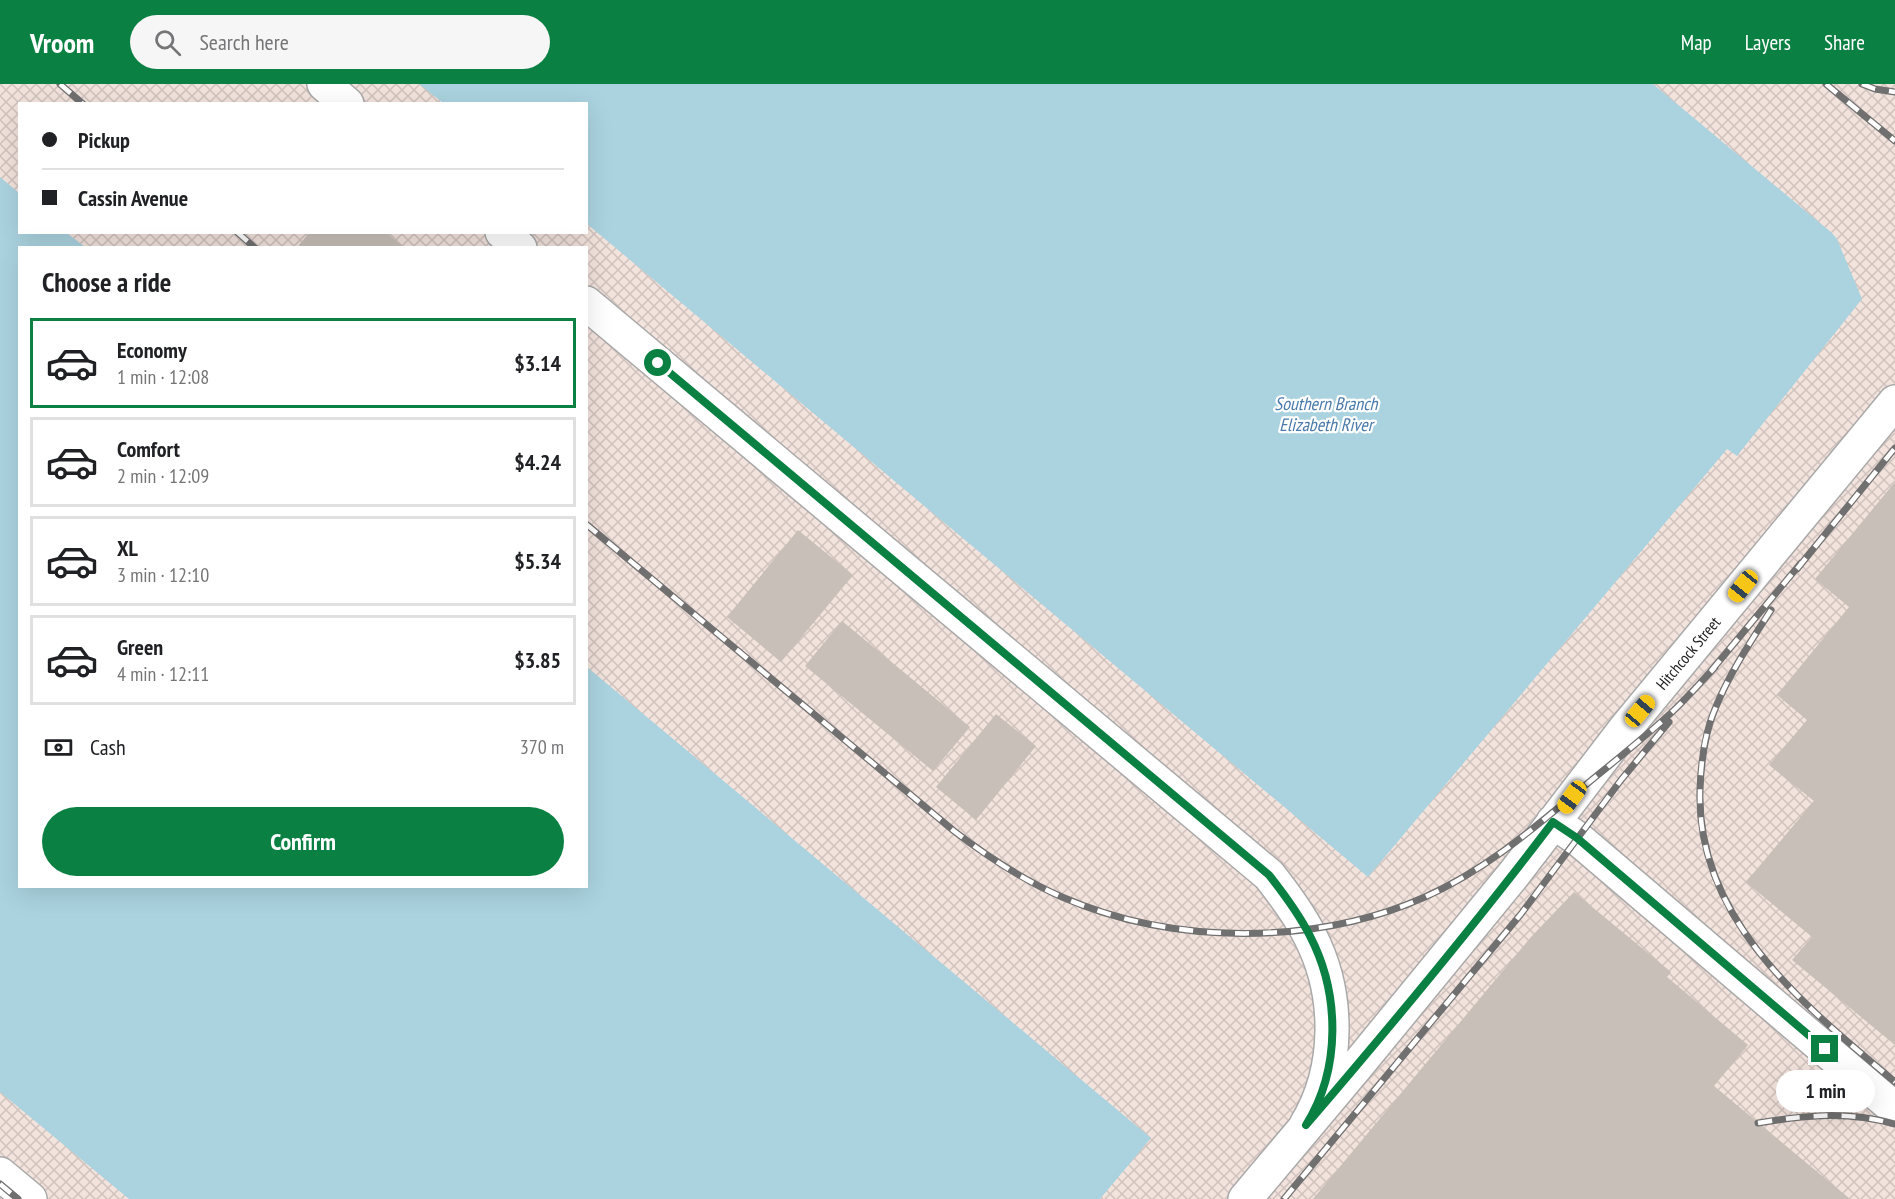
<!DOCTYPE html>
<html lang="en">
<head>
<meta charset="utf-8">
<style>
  body { margin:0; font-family:"PT Sans Narrow",sans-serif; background:#f6f6f6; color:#202124; height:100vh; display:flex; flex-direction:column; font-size:22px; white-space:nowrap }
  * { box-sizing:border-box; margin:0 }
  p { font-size:20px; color:#757577 }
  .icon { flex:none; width:33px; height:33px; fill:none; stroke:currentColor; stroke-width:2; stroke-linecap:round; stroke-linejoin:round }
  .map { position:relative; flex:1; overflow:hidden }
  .drawer { position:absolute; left:18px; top:162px; width:570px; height:642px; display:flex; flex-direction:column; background:#fff; border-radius:0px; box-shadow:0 6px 24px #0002 }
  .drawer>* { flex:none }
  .banner { position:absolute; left:18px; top:18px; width:570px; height:132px; border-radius:0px; box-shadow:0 6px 24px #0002; display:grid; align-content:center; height:132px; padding:0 24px; background:#fff }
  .end { position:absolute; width:27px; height:27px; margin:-14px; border:8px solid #0b8043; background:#fff; box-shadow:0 0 0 3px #fff }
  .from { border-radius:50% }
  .bubble { position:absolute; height:42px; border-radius:21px; background:#fff; box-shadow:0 6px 24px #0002; font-size:20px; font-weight:600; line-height:42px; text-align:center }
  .car { position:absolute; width:18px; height:36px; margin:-18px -9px; border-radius:8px; box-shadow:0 0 4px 2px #0007; background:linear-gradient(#f5c518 24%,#345 0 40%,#f5c518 0 76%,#345 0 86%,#f5c518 0) }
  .banner b { display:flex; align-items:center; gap:21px; height:57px; font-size:22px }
  .banner b+b { border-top:2px solid #e0e0e0 }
  .banner i { width:15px; height:15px; background:#202124 }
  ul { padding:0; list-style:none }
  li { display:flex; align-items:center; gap:18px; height:90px; margin:0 12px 9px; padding:0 12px; border:3px solid #e0e0e0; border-radius:0px }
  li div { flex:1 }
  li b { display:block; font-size:22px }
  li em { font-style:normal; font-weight:600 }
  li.current { border-color:#0b8043 }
  li>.icon { width:54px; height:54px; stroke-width:1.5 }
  h2 { padding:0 24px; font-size:27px; line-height:72px }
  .pay { display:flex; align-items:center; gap:15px; height:66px; padding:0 24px; font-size:22px }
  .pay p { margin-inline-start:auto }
  .cta { display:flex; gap:12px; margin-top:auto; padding:12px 24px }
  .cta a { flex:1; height:69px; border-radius:36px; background:#0b8043; color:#fff; font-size:24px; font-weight:600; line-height:69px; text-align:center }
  header { display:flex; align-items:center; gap:36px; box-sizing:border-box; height:84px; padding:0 30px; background:#0b8043; color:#fff }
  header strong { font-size:28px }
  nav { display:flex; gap:33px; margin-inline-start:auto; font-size:21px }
  .search { width:420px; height:54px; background:#f6f6f6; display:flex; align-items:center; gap:15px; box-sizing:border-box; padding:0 21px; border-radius:33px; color:#757577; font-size:22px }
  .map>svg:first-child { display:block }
  .military { fill:url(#military-cross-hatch); fill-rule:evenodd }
  .water { fill:#aad3df }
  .building { fill:#c7bfb8 }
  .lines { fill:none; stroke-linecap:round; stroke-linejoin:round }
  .minor-casing { stroke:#a9a9a9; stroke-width:36 }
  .minor { stroke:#fff; stroke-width:33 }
  .rail-casing { stroke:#707070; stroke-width:7 }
  .rail { stroke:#fff; stroke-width:4.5; stroke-dasharray:14; stroke-linecap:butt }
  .route { stroke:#0b8043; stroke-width:8 }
  .labels { text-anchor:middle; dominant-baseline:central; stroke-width:4.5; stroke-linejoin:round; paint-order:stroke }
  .street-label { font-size:16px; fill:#222; stroke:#fff }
  .water-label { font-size:18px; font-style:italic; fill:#4a7aab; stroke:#fff }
</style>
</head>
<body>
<header>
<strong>Vroom</strong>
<div class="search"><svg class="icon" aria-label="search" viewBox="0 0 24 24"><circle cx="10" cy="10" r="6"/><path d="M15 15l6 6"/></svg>Search here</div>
<nav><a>Map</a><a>Layers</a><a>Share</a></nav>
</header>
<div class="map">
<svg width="1895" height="1115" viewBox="0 0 1895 1115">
  <defs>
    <pattern id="military-cross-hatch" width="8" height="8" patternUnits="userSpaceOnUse" patternTransform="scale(1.5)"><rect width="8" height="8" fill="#f3e3dd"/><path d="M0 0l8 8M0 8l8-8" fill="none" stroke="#d0c2bd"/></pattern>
  </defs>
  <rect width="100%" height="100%" fill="#f2efe9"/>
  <path class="military" d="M0,0H1895V1115H0ZM20,20H586V148H20ZM20,164H586V802H20Z"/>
  <path class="water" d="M419,0H1653L1832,149L1837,155L1862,215L1737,372L1727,365L1368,793L587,140L586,20L443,19Z
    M0,93L19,109L20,148L67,149L85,163L20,164V802H586L587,583L1151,1054L1100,1115H129L0,1008Z"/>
  <path class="building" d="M310,148H386L404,164H302L299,161Z
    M1895,398V961L1792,876L1812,853L1746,798L1814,717L1769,681L1807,636L1777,611L1849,523L1815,495Z
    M798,446L853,491L781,578L727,533Z
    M842,537L970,643L933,687L805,582Z
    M996,630L1036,662L976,736L936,703Z
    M1574,808L1671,888L1667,893L1748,961L1714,1002L1850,1115H1313L1531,853Z"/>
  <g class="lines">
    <g class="minor-casing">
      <path id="minor" d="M324,0L347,20
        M502,148L520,164
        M586,219L1269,791C1284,810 1299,830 1310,852C1340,910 1340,985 1306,1041
        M1553,738L1577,754L1895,1025
        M0,1090L30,1115
        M1245,1115L1356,983L1514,790L1625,645L1895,318"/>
    </g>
    <use href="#minor" class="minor"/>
    <g class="rail-casing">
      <path id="rail" d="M60,0L83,20
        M1826,0L1895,57
        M1862,0L1875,5L1895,8
        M237,148L255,164
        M586,440L954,747C988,773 1023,796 1062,813C1172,861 1315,862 1425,813C1489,784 1535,743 1588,699C1616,676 1645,653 1671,629C1687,614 1701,598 1715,583
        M1797,485L1895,364
        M1771,526C1751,557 1729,590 1715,625C1704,651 1701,678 1700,706C1696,836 1805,922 1895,998
        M1711,587L1801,479
        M1758,1039C1807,1031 1847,1027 1895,1040
        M0,1100L18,1115
        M1284,1115L1521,830L1621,696L1669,638"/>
    </g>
    <use href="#rail" class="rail"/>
  </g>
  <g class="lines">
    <path class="route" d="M658,279L1269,791C1284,810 1299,830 1310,852C1340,910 1341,985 1306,1041C1391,942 1474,842 1553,738L1577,754L1825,965"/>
  </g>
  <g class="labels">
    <g class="street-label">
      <text transform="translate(1688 569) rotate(-50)">Hitchcock Street</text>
    </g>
    <g class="water-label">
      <text x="1326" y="319">Southern Branch<tspan x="1326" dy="21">Elizabeth River</tspan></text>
    </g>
  </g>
</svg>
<i class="end from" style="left:658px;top:279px"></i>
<i class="end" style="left:1825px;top:965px"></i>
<div class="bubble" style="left:1776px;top:986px;width:99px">1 min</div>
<i class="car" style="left:1743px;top:502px;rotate:219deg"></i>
<i class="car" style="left:1640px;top:627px;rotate:40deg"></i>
<i class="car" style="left:1572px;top:713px;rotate:216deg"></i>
<div class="banner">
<b><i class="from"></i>Pickup</b>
<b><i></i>Cassin Avenue</b>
</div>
<section class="drawer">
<h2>Choose a ride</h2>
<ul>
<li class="current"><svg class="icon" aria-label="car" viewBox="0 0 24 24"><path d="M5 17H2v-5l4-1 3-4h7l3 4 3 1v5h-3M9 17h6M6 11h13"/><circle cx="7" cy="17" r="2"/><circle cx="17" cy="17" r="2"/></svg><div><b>Economy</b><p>1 min · 12:08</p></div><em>$3.14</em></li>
<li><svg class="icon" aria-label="car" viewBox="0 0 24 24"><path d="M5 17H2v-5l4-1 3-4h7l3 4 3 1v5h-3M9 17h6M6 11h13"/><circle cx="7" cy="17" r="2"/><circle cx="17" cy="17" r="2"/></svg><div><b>Comfort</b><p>2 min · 12:09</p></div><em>$4.24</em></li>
<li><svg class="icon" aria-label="car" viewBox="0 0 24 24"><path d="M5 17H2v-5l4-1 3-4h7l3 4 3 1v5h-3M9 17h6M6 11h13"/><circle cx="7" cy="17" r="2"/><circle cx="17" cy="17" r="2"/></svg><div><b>XL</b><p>3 min · 12:10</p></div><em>$5.34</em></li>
<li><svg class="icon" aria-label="car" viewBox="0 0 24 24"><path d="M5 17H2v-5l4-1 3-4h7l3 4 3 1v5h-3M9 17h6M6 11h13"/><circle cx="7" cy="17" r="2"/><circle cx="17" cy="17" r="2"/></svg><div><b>Green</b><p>4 min · 12:11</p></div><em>$3.85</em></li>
</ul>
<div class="pay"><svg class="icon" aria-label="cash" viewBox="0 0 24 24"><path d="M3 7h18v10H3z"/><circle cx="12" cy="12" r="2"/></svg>Cash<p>370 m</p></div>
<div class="cta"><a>Confirm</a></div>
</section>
</div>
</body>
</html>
